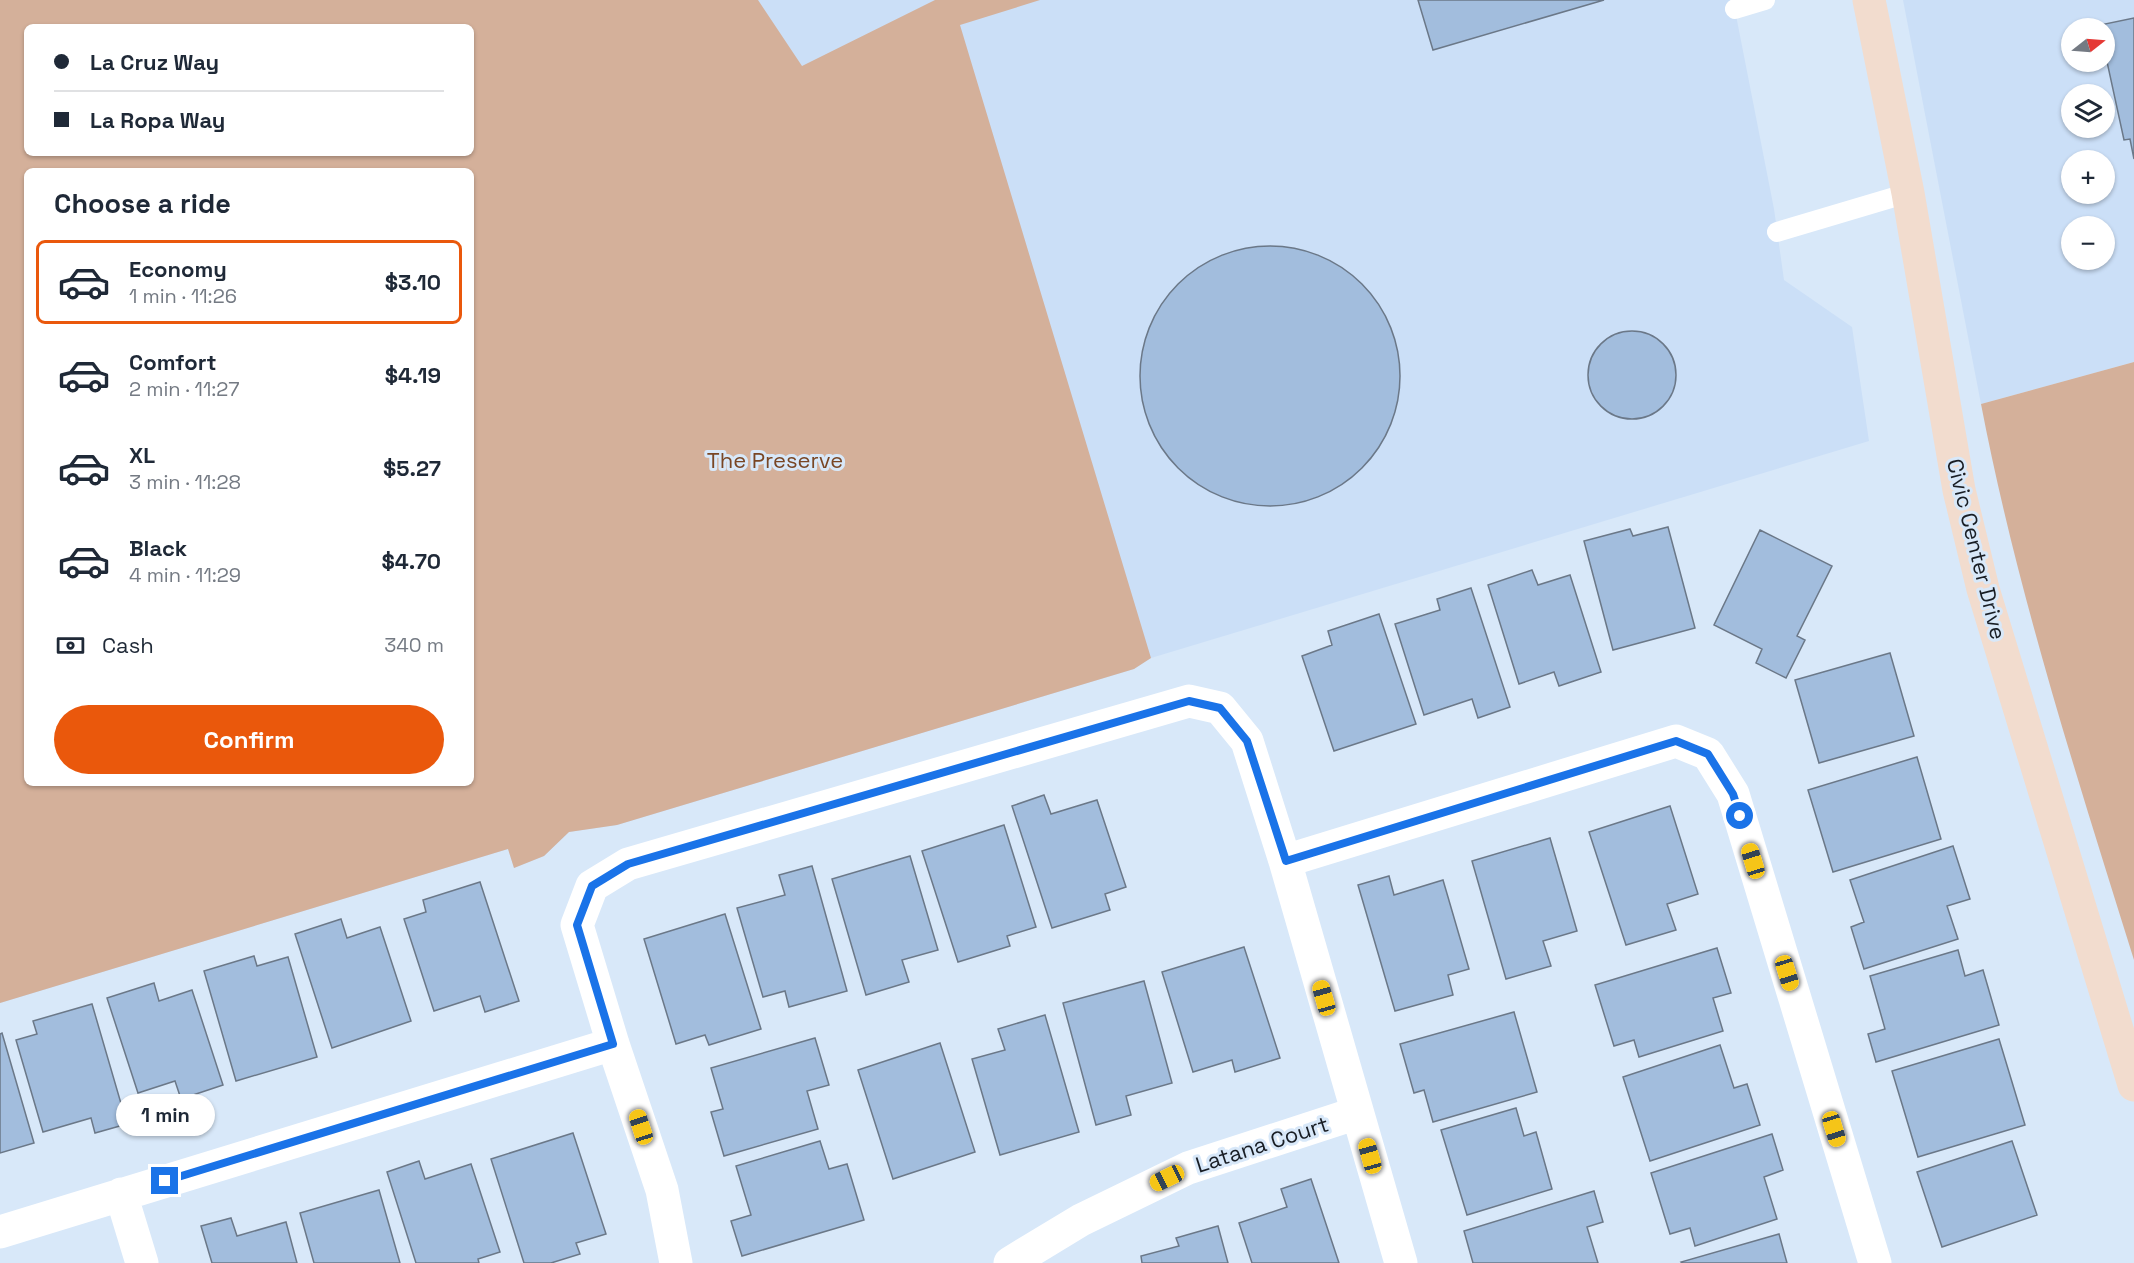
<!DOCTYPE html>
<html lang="en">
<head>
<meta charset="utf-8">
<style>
  body { margin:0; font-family:"Space Grotesk",sans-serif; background:#f6f6f7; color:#1f2937; height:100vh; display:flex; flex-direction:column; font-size:22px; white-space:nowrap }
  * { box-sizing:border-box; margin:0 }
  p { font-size:20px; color:#747a83 }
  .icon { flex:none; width:33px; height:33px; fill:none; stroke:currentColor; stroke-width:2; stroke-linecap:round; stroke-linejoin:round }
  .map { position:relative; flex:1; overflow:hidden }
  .panel { position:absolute; left:24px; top:168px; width:450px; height:618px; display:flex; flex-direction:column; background:#fff; border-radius:9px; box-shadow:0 2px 4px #0004 }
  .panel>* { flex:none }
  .guide { position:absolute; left:24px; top:24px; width:450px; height:132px; border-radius:9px; box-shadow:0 2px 4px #0004; display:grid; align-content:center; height:132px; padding:0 30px; background:#fff }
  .needle { width:39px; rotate:73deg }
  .fabs { position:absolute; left:2061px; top:18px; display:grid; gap:12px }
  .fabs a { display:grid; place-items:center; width:54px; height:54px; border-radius:50%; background:#fff; box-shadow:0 2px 4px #0004; font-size:30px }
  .end { position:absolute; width:27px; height:27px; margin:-14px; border:8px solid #1a73e8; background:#fff; box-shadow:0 0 0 3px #fff }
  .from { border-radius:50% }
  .bubble { position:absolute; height:42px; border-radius:21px; background:#fff; box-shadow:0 2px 4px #0004; font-size:20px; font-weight:600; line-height:42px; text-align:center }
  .car { position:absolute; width:18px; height:36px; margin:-18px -9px; border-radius:8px; box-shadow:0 0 4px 2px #0007; background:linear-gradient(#f5c518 24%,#345 0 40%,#f5c518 0 76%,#345 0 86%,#f5c518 0) }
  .guide b { display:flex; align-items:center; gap:21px; height:57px; font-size:22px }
  .guide b+b { border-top:2px solid #e0e1e3 }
  .guide i { width:15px; height:15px; background:#1f2937 }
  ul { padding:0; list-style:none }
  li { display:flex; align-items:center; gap:18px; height:84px; margin:0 12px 9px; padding:0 18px; border:3px solid transparent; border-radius:9px }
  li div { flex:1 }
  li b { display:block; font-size:22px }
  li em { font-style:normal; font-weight:600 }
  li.selected { border-color:#ea580c }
  li>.icon { width:54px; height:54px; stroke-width:1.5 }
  h2 { padding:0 30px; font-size:27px; line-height:72px }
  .pay { display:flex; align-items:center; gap:15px; height:66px; padding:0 30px; font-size:22px }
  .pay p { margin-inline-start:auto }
  .primary-button { display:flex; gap:12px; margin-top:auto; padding:12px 30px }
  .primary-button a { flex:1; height:69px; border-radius:36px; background:#ea580c; color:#fff; font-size:24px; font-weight:600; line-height:69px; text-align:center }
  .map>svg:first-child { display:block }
  .built { fill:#cbdff7; fill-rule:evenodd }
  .green { fill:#d4b09a; fill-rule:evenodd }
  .building { fill:#a2bddd; stroke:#6b7888; stroke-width:1.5 }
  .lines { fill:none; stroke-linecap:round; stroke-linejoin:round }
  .lane { stroke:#fff; stroke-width:20 }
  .street { stroke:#fff; stroke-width:33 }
  .secondary { stroke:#f2dcce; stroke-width:33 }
  .route { stroke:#1a73e8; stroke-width:8 }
  .labels { text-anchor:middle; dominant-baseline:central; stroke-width:6; stroke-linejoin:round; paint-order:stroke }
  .park-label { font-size:22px; fill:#794624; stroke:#d8e8f9 }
  .street-label { font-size:22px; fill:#181d24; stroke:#d8e8f9 }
</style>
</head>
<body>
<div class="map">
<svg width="2134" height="1263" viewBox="0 0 2134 1263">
  <rect width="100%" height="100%" fill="#d8e8f9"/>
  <path class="built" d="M0,0H1733L1774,209L1784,280L1852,327L1869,441L1151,658L1134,669L617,825L569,832L544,856L514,868L508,849L0,1003ZM27,27H471V153H27ZM27,171H471V783H27Z
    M1903,0H2134V362L1981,404ZM2072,28H2104V62H2072ZM2072,94H2104V128H2072ZM2072,160H2104V194H2072ZM2072,226H2104V260H2072Z"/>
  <path class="green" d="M0,0H758L802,66L935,0H1040L960,25L1151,658L1134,669L617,825L569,832L544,856L514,868L508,849L0,1003ZM27,27H471V153H27ZM27,171H471V783H27Z
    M2134,362V960C2077,777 2017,592 1981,404Z"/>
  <path class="building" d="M1418,0H1604L1433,50Z
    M2134,18V159L2130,139L2124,140L2104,48V28H2100V25Z
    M1140 376a130 130 0 1 1 260 0a130 130 0 1 1-260 0Z
    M1588 375a44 44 0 1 1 88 0a44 44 0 1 1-88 0Z
    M1668,527L1695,628L1613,650L1584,541L1630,529L1633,536Z
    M1760,530L1832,566L1797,636L1805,640L1786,678L1756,663L1762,649L1714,625Z
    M1532,570L1538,585L1570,575L1601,672L1559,686L1554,672L1519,684L1488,585Z
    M1471,588L1510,707L1478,718L1472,699L1424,715L1395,624L1440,610L1437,599Z
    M1379,614L1416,724L1334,751L1302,656L1332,645L1328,631Z
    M1890,653L1914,736L1819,763L1795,680Z
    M1917,757L1941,839L1833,872L1808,790Z
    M1044,795L1051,814L1097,800L1126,887L1105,894L1110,910L1052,928L1012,806Z
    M1670,806L1698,894L1667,904L1676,930L1626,945L1589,832Z
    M1004,825L1036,927L1007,936L1010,946L958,962L922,851Z
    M1550,838L1577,931L1543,941L1551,966L1506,979L1472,861Z
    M1953,846L1970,899L1947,906L1958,939L1864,969L1851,927L1864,922L1850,880Z
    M910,856L938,950L902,960L909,982L866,995L832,879Z
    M812,866L847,991L789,1007L785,991L763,997L737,908L785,895L779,875Z
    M1389,876L1394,895L1443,880L1469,969L1448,975L1453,995L1395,1011L1358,885Z
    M480,882L519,1001L485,1012L480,996L434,1011L404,919L426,912L423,900Z
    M725,914L761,1029L709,1045L705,1035L676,1044L644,939Z
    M341,919L347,938L380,927L411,1021L332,1048L295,934Z
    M1244,947L1280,1058L1235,1072L1232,1060L1193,1072L1162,972Z
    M1717,948L1731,993L1713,998L1723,1031L1639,1057L1634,1040L1614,1046L1595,985Z
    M1958,950L1965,976L1983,970L1999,1025L1876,1062L1868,1034L1885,1029L1870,976Z
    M254,956L257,966L288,957L317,1057L236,1081L204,971Z
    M1144,981L1172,1083L1126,1096L1131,1115L1096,1125L1063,1003Z
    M154,983L159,1001L192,990L223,1085L181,1099L175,1081L138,1093L107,998Z
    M92,1004L127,1124L95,1133L91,1118L43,1132L16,1040L37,1034L33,1021Z
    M1514,1012L1537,1092L1433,1122L1424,1090L1414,1093L1400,1044Z
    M1045,1015L1079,1132L1000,1155L972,1059L1005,1050L998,1029Z
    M2,1033L34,1143L0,1153V1034Z
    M815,1038L829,1085L807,1091L818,1129L724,1156L711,1112L723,1109L711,1068Z
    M1999,1039L2025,1125L1918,1157L1892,1071Z
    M940,1043L975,1152L893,1179L858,1070Z
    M1720,1045L1734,1088L1747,1084L1760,1125L1650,1161L1623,1077Z
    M1516,1108L1524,1136L1536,1132L1552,1189L1467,1215L1441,1130Z
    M573,1133L606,1234L576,1243L580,1254L551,1263H524L491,1159Z
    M1772,1134L1783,1170L1764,1177L1777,1219L1695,1246L1690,1228L1670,1234L1651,1173Z
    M820,1141L829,1169L847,1164L864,1220L742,1256L731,1221L751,1215L736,1166Z
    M2012,1141L2037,1215L1942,1247L1917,1172Z
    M419,1161L425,1179L471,1164L500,1252L478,1259L479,1263H416L387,1172Z
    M1311,1179L1339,1263H1252L1239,1223L1287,1207L1281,1189Z
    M379,1190L400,1263H314L300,1213Z
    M1594,1191L1603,1222L1587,1227L1598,1263H1473L1464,1231Z
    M231,1218L237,1236L286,1222L297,1263H212L201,1226Z
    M1218,1226L1228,1263H1142L1141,1256L1179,1246L1176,1238Z
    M1779,1234L1787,1263H1682L1681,1262Z"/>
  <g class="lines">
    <path class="lane" d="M1735,9L1765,0
      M1777,232L1908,193"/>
    <path class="street" d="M1285,861L1676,741L1708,754L1733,794L1875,1263
      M121,1194L142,1263
      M0,1232L613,1044
      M676,1263L662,1190L613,1044L577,925L592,886L628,864L1189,701L1220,708L1247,741L1285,861L1401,1263
      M1010,1263L1081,1220L1188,1168L1357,1113"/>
    <path class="secondary" d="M1869,0L1908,193L1959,490L1983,589L2134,1085"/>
  </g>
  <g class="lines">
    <path class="route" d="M165,1181L613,1044L577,925L592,886L628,864L1189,701L1220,708L1247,741L1286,861L1676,741L1708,754L1733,794L1740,816"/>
  </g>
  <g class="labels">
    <g class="park-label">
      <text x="775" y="460">The Preserve</text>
    </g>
    <g class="street-label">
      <text transform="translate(1977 549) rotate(76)">Civic Center Drive</text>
      <text transform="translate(1262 1144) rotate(-18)">Latana Court</text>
    </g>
  </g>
</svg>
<div class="fabs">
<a><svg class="needle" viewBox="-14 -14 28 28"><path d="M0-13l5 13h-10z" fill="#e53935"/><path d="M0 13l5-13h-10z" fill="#747a83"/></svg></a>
<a><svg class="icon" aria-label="layers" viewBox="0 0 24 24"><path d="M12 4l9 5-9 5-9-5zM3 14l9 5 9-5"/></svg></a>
<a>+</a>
<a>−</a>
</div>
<i class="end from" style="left:1740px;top:816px"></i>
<i class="end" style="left:165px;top:1181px"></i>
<div class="bubble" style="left:116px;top:1094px;width:99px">1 min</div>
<i class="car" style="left:1753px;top:861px;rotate:343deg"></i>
<i class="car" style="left:1787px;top:973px;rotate:163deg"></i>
<i class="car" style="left:1324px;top:998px;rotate:344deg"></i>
<i class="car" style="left:641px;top:1127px;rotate:342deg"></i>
<i class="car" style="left:1834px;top:1129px;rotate:163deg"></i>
<i class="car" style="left:1370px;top:1156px;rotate:344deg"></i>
<i class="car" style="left:1167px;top:1178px;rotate:244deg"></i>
<div class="guide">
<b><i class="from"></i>La Cruz Way</b>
<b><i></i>La Ropa Way</b>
</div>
<section class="panel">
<h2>Choose a ride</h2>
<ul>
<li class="selected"><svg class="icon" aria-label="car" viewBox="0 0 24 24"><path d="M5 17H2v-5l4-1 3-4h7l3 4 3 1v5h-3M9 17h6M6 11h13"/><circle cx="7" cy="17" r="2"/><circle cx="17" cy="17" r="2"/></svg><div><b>Economy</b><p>1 min · 11:26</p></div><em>$3.10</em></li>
<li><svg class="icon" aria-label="car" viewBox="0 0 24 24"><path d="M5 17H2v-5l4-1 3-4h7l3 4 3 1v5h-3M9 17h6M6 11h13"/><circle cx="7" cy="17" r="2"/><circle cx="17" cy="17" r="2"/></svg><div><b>Comfort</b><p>2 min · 11:27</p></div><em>$4.19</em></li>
<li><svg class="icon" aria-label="car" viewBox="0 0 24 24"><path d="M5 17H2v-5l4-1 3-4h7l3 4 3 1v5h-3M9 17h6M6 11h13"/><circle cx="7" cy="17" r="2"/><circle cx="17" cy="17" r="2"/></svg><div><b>XL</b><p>3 min · 11:28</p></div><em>$5.27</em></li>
<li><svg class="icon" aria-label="car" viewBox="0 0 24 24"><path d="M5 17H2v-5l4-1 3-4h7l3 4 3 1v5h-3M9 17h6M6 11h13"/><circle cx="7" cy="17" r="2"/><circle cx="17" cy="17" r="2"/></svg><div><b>Black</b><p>4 min · 11:29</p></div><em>$4.70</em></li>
</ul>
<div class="pay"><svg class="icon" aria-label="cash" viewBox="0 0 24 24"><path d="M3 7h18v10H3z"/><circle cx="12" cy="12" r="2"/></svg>Cash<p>340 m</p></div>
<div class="primary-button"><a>Confirm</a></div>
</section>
</div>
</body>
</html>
